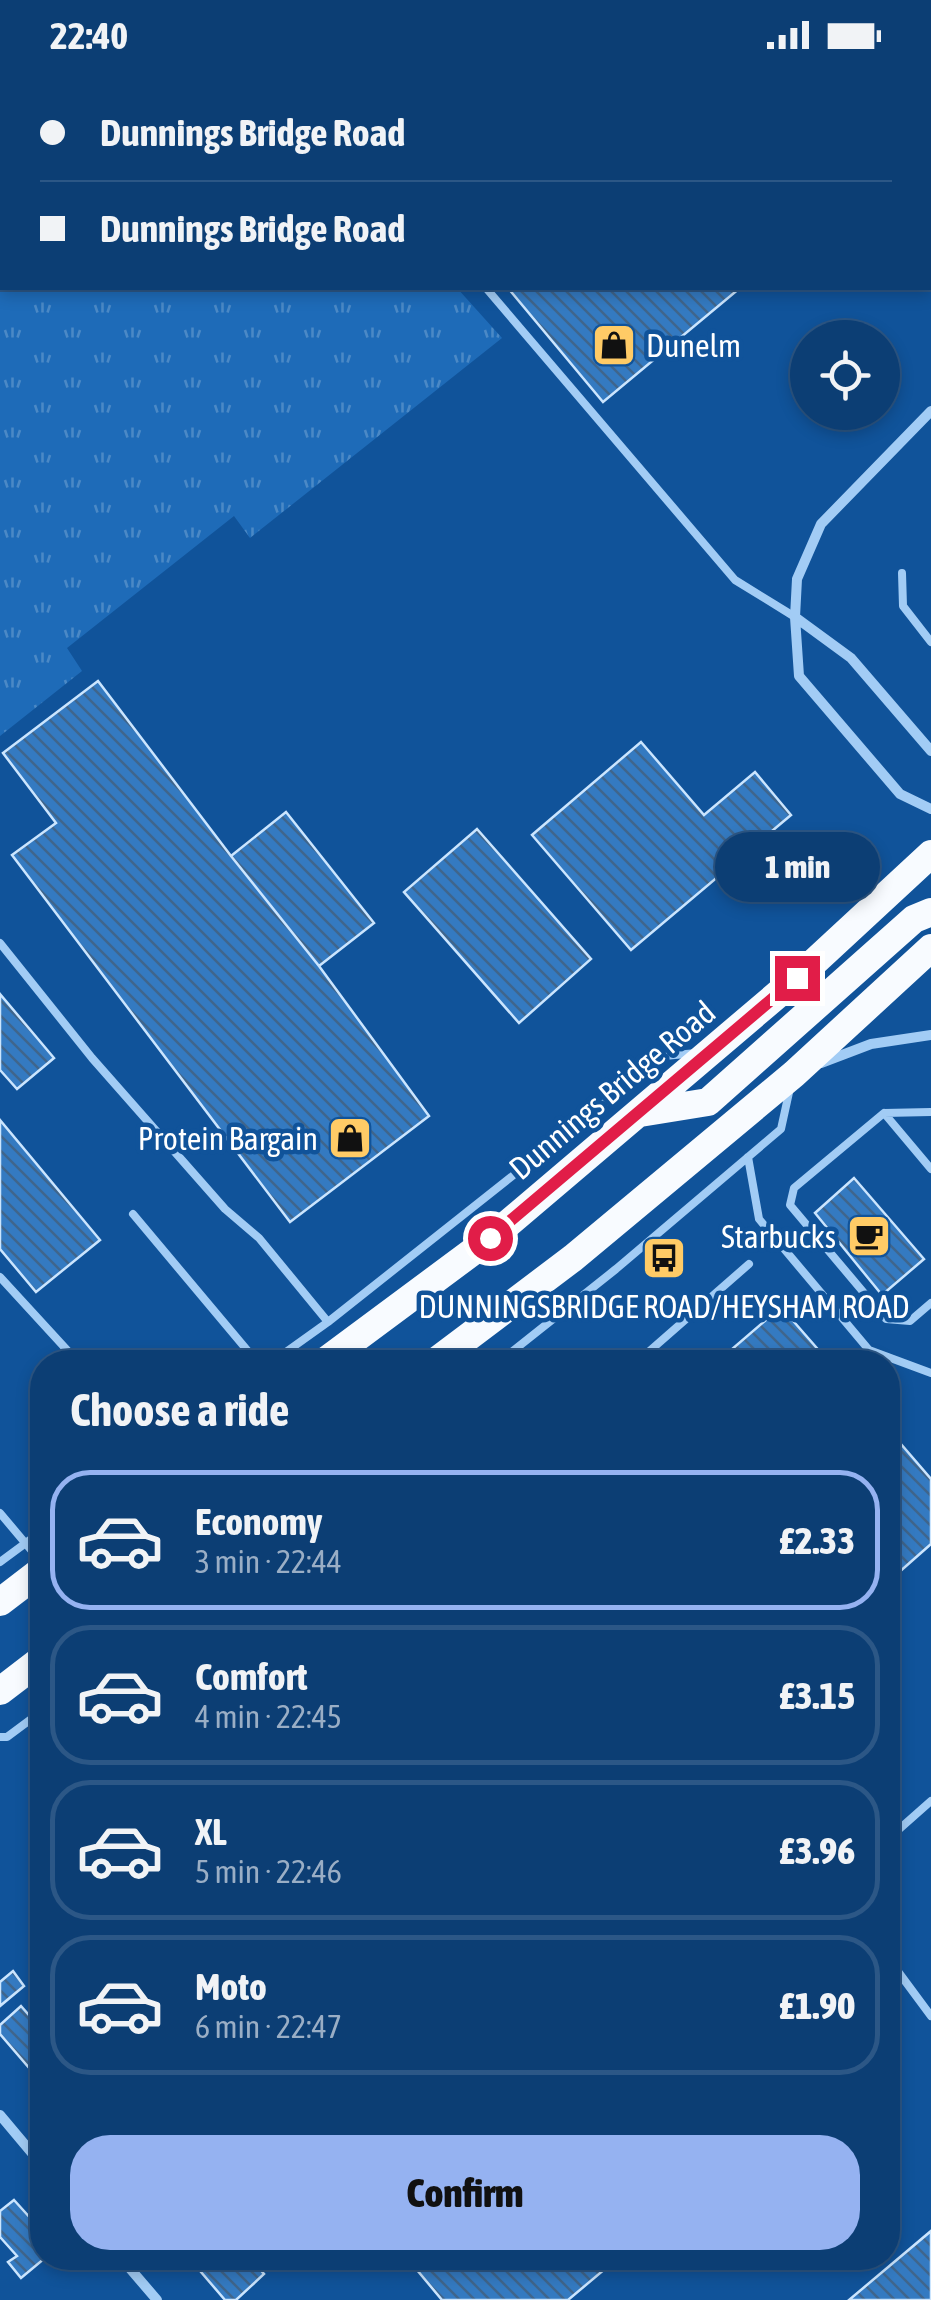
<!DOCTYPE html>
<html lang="en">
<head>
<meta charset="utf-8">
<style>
  body { margin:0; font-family:"Asap Condensed",sans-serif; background:#1a497c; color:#f1f3f6; height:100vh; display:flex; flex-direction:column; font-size:38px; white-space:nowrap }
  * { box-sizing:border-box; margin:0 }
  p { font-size:32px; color:#9aaec5 }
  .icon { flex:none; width:55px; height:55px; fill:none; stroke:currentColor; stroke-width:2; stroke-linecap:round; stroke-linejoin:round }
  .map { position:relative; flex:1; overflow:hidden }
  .sheet { position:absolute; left:30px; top:1280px; width:870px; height:920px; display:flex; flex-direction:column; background:#0c3e74; border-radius:40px; box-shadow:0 5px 15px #0003,0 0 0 2px #2c5786 }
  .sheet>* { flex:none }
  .top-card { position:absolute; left:0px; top:0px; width:932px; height:220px; box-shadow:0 5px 15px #0003,0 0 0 2px #2c5786; display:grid; align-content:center; height:220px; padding:0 40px; background:#0c3e74 }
  .tools { position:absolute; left:790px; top:250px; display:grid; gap:20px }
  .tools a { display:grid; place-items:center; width:110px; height:110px; border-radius:50%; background:#0c3e74; box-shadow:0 5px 15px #0003,0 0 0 2px #2c5786; font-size:50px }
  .end { position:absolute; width:45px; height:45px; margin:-22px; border:12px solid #e11d48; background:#fff; box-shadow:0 0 0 5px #fff }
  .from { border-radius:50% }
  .bubble { position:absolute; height:70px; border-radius:35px; background:#0c3e74; box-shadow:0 5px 15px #0003,0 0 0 2px #2c5786; font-size:32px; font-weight:800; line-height:70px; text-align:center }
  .top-card b { display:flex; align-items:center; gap:35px; height:95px; font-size:38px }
  .top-card b+b { border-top:2px solid #2c5786 }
  .top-card i { width:25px; height:25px; background:#f1f3f6 }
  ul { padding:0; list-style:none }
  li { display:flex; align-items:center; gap:30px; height:140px; margin:0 20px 15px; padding:0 20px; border:5px solid #2c5786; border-radius:40px }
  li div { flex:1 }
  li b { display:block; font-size:38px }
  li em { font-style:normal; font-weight:800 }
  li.current { border-color:#95b2f1 }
  li>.icon { width:90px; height:90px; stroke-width:1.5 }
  h2 { padding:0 40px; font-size:45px; line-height:120px }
  .action { display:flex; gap:20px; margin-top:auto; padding:20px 40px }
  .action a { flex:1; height:115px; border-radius:40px; background:#95b2f1; color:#111; font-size:40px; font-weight:800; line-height:115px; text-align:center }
  .status { display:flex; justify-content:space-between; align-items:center; height:70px; padding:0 50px; background:#0c3e74; direction:ltr }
  .status svg { height:28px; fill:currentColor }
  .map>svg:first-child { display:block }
  .grass { fill:url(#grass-tufts) }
  .building { fill:url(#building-back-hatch); stroke:#cbe5fe; stroke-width:2.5 }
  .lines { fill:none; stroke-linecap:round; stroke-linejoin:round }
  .service { stroke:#a2ccf5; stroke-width:8 }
  .minor { stroke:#a2ccf5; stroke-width:10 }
  .trunk { stroke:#f8fbff; stroke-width:28 }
  .route { stroke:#e11d48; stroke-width:12 }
  .labels { text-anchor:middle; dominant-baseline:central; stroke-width:9; stroke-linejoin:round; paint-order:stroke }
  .poi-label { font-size:32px; fill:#fff; stroke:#10539a; text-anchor:end }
  .street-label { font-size:32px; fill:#fff; stroke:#10539a }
</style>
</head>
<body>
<div class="status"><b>22:40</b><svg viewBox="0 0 49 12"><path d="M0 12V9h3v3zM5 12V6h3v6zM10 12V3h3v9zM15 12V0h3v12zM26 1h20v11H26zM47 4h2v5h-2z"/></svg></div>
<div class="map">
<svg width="931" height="2230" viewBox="0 0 931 2230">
  <defs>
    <pattern id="grass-tufts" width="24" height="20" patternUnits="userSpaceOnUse" patternTransform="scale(2.5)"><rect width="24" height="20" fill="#1e6bb8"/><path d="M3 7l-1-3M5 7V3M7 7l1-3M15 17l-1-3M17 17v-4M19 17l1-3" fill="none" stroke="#4b89c6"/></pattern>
    <pattern id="building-back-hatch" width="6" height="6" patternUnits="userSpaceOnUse" patternTransform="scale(2.5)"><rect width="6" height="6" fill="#347ac1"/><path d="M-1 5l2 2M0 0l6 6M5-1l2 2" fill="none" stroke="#3f658c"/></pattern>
  </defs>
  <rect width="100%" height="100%" fill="#10539a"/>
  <path class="grass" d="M0,0H263L265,2H2V218H457L502,268L250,468L234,446L67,578L82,601L0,666Z"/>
  <path class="building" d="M402,0H554L551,2H399Z
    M554,0H598L600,2H551Z
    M508,218H740L603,332Z
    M98,611L231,786L319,896L429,1046L290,1152L12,785L56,753L3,683Z
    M641,672L704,745L755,702L791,745L631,880L532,765Z
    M286,742L374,853L319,896L231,786Z
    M477,759L591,889L519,953L404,822Z
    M0,924L54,988L17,1019L0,1000Z
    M0,1050L100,1170L36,1222L0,1179Z
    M854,1108L924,1189L882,1225L815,1143Z
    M781,1237L829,1292H717Z
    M888,1359L931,1409V1474L888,1512Z
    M42,1713V1733L32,1720Z
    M13,1901L24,1916L0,1936V1912Z
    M21,1936L42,1960V2000L36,2006L0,1964V1955Z
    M14,2130L42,2161V2188H45L21,2208L8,2192L17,2186L0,2167V2141Z
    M931,2161V2230H849Z
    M189,2188H250L264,2204L236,2230H225Z
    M407,2188H618L568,2230H442Z"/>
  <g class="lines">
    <path class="service" d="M301,0L303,2
      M930,138L931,137
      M486,218L735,510L795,547
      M902,503L903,536L931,572
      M0,873L92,988L225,1139L259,1168L328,1252
      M931,1042L884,1043L794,1118L790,1135L886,1249L910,1251L931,1233
      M884,1043L931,1099
      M748,1087L759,1149L869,1280L931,1303
      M133,1144L257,1292
      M0,1207L78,1292
      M272,1292L328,1252L664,986L697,983
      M499,1292L616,1199L781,1059L790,1018
      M637,1292L749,1194
      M0,1443L42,1493
      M0,1492L42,1461
      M0,1667H7L42,1641
      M888,1769L931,1731
      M888,1888L931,1946"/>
    <path class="minor" d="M931,341L821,454L797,509L795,547L799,606L900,724L931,739
      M795,547L851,588L931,681
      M821,993L871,974L931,965
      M0,2045L42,2095
      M121,2188L157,2230"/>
    <path class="trunk" d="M640,1043L708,1032L914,849L931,842
      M324,1292L491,1168L797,908L931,784
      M435,1292L573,1188L794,1004L931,878
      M0,1532L42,1500
      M0,1621L42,1589"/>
  </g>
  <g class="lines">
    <path class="route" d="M490,1168L797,908"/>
  </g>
  <defs>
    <g id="shop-square" transform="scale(2.25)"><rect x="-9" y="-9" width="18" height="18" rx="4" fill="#ffcb66" stroke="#10539a"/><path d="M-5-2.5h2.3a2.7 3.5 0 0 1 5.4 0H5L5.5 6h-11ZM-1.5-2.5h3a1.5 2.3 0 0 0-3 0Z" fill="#111"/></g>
    <g id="cafe-square" transform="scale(2.25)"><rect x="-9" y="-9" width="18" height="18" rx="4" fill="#ffcb66" stroke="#10539a"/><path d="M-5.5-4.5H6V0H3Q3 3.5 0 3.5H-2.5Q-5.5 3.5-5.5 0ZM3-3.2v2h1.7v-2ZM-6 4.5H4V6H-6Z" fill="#111"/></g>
    <g id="bus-square" transform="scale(2.25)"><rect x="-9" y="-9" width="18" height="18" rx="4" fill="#ffcb66" stroke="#10539a"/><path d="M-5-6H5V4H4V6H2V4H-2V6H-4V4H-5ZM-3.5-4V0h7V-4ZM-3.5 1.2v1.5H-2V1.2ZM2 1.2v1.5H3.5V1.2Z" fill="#111"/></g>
  </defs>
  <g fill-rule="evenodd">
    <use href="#shop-square" x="614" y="275"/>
    <use href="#shop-square" x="350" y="1068"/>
    <use href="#cafe-square" x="869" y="1166"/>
    <use href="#bus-square" x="664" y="1188"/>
  </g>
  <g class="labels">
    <g class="poi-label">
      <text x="646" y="275" text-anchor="start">Dunelm</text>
      <text x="318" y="1068">Protein Bargain</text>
      <text x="836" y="1166">Starbucks</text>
      <text x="664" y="1236" text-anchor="middle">DUNNINGSBRIDGE ROAD/HEYSHAM ROAD</text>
    </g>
    <g class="street-label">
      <text transform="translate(612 1020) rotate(-40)">Dunnings Bridge Road</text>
    </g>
  </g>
</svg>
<div class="tools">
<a><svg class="icon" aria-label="locate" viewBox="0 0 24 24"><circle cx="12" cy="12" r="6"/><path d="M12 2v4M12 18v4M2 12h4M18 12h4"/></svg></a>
</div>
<i class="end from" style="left:490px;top:1168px"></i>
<i class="end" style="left:797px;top:908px"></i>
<div class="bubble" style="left:715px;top:762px;width:165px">1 min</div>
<div class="top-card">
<b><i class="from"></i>Dunnings Bridge Road</b>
<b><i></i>Dunnings Bridge Road</b>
</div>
<section class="sheet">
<h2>Choose a ride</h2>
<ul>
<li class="current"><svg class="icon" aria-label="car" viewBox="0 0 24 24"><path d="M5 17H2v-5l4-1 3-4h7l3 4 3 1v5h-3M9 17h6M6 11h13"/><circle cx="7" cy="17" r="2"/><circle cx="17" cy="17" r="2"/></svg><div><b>Economy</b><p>3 min · 22:44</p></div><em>£2.33</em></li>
<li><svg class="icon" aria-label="car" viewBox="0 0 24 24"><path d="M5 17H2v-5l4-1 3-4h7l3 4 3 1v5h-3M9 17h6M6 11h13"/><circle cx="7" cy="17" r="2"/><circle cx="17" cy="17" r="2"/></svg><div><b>Comfort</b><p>4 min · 22:45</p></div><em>£3.15</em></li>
<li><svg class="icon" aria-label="car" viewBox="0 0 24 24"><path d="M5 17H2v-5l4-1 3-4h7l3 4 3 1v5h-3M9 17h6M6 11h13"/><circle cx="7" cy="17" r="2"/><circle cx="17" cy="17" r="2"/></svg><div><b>XL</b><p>5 min · 22:46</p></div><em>£3.96</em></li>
<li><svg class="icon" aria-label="car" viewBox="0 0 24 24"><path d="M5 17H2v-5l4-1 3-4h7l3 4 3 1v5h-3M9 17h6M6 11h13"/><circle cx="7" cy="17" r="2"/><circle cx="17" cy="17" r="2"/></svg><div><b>Moto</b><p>6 min · 22:47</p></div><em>£1.90</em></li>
</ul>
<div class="action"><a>Confirm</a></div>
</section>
</div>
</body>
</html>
